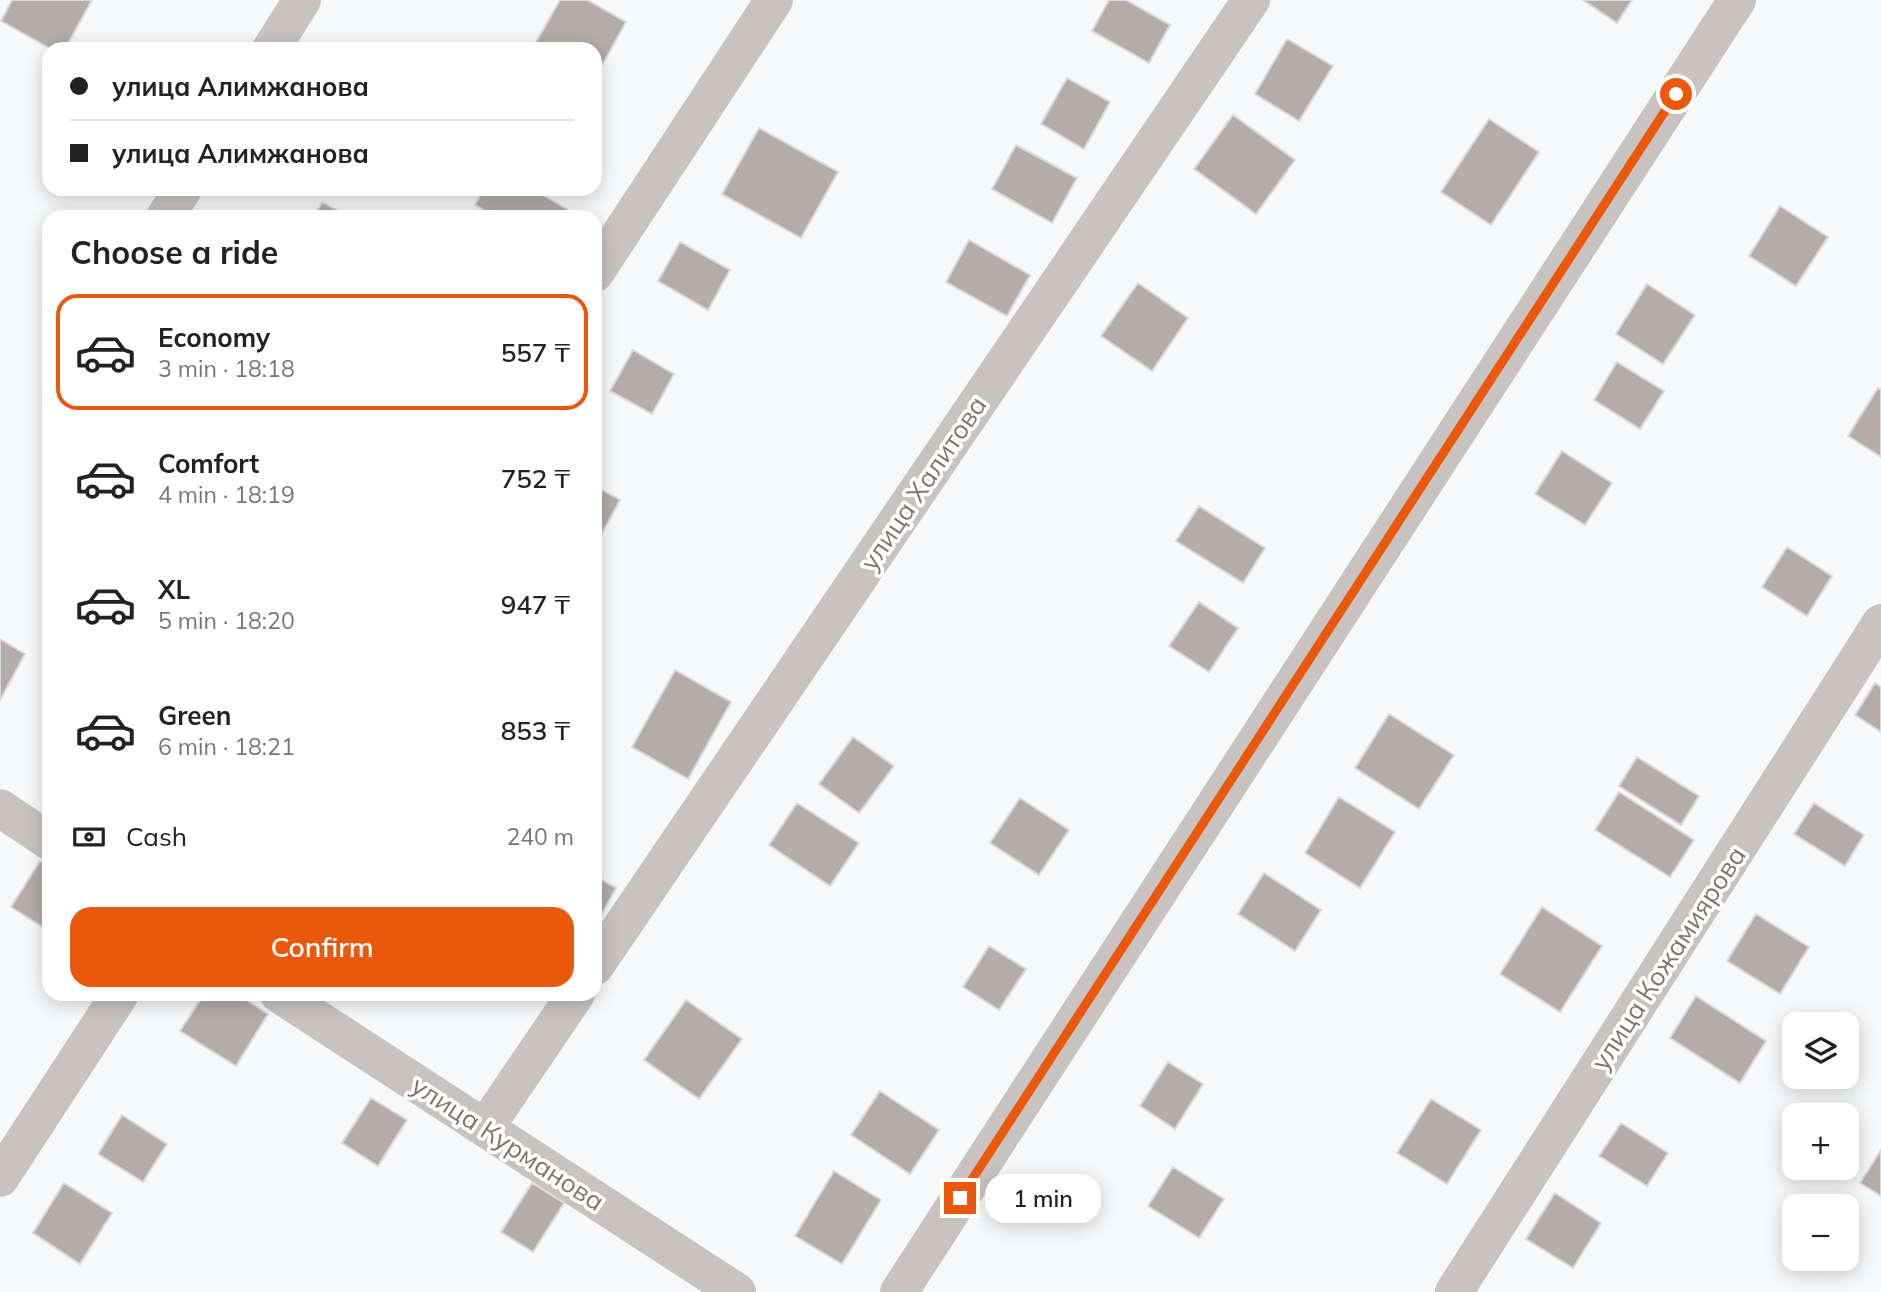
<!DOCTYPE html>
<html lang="en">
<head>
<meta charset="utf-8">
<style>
  body { margin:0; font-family:Mulish,sans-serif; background:#f2f2f2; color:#222; height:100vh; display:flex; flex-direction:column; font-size:26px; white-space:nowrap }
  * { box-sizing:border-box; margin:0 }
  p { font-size:23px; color:#767676 }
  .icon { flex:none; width:38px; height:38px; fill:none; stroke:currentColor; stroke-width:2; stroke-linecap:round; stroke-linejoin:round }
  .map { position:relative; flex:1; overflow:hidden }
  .panel { position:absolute; left:42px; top:210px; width:560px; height:791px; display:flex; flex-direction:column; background:#fff; border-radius:21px; box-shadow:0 4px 18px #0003 }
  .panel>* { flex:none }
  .banner { position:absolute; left:42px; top:42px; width:560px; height:154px; border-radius:21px; box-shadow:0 4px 18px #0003; display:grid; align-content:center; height:154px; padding:0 28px; background:#fff }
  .tools { position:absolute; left:1782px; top:1012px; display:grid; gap:14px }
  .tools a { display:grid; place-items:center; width:77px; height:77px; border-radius:14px; background:#fff; box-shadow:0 4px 18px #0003; font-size:35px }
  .end { position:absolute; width:32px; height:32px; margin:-16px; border:9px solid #ea580c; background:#fff; box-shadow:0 0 0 4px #fff }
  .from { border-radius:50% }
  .bubble { position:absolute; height:49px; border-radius:21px; background:#fff; box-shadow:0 4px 18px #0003; font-size:23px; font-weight:600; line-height:49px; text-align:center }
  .banner b { display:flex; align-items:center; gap:24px; height:66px; font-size:26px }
  .banner b+b { border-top:2px solid #e0e0e0 }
  .banner i { width:18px; height:18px; background:#222 }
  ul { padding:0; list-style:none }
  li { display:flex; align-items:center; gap:21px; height:116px; margin:0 14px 10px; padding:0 14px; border:4px solid transparent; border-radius:21px }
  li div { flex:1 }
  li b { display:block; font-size:26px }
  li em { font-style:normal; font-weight:600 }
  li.current { border-color:#ea580c }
  li>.icon { width:63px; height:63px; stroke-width:1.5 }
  h2 { padding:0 28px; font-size:32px; line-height:84px }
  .pay { display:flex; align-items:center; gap:18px; height:77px; padding:0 28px; font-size:26px }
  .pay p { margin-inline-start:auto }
  .cta { display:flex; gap:14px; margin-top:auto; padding:14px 28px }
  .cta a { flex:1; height:80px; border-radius:21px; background:#ea580c; color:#fff; font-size:28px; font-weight:600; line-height:80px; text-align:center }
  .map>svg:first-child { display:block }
  .building { fill:#b5aba9; stroke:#d9dadb; stroke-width:2 }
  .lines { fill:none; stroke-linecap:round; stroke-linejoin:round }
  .minor { stroke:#c8c3c1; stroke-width:38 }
  .route { stroke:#ea580c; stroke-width:9 }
  .labels { text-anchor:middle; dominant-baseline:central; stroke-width:7; stroke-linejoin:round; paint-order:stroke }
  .street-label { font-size:26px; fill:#85726c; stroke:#fff }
</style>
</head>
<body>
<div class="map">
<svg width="1881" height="1292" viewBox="0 0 1881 1292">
  <rect width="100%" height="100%" fill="#f7f8f9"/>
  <path class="building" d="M12,0H92L65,49H51L1,21Z
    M560,0H587L626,22L596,76L595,49H548L536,42Z
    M1109,0H1126L1170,25L1149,63L1092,31Z
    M1583,0H1632L1617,23Z
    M1287,39L1333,66L1299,121L1255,94Z
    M1067,78L1110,102L1084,149L1041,124Z
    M1233,115L1295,160L1256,214L1194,169Z
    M1489,119L1539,152L1491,225L1441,192Z
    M759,128L838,172L801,238L722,194Z
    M1016,145L1077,178L1052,223L992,189Z
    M484,189H532L567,209L562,217H496L475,205Z
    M322,202L349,217H314Z
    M1780,206L1828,237L1796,286L1749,256Z
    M969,240L1030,275L1007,316L946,282Z
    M680,242L730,270L708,310L658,281Z
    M1138,283L1188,318L1152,371L1101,336Z
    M1647,284L1695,315L1663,364L1616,334Z
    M633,350L674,374L652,414L610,391Z
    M1617,362L1664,391L1640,429L1594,400Z
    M1878,388L1881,390V457L1848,436Z
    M1562,451L1612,483L1585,525L1535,494Z
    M595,486L620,500L595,546Z
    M1199,506L1265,548L1243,583L1176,541Z
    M1787,547L1832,576L1807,616L1762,587Z
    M1199,602L1238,628L1209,672L1169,646Z
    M0,639L25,654L0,700Z
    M675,670L731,702L688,779L632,747Z
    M1875,683L1881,687V732L1855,715Z
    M1389,714L1454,755L1419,809L1355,768Z
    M853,737L894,766L859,813L819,784Z
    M1637,757L1699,796L1681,825L1619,786Z
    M1619,792L1694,840L1670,877L1595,830Z
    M1339,797L1395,832L1360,888L1305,853Z
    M1020,798L1069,830L1039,875L990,843Z
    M797,803L859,843L830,886L769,845Z
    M1814,803L1864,835L1845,866L1794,834Z
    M40,861L49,867V931L11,907Z
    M1264,873L1321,910L1295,951L1238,914Z
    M595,876L616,888L597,923L595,922Z
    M1542,907L1602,946L1560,1012L1500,974Z
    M1756,914L1809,947L1780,994L1727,961Z
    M989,946L1026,969L999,1010L963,987Z
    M204,994H237L268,1014L236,1066L180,1031Z
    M1696,996L1766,1041L1740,1083L1670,1038Z
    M686,1000L742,1039L699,1099L644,1060Z
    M1168,1062L1203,1084L1175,1129L1140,1106Z
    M880,1091L939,1130L910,1174L851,1135Z
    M371,1098L407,1120L378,1166L342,1143Z
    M1431,1099L1481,1130L1447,1184L1397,1153Z
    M122,1115L167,1144L143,1182L98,1154Z
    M1621,1123L1668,1153L1647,1186L1599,1156Z
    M1881,1150V1196L1860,1183Z
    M1173,1167L1224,1199L1199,1238L1148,1206Z
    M834,1171L881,1200L842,1264L795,1236Z
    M64,1183L112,1213L80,1264L33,1233Z
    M532,1183L564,1203L533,1252L501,1232Z
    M1555,1193L1601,1223L1573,1268L1526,1239Z"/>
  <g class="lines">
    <path class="minor" d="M271,49L302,0
      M165,217L183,189
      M595,273L774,0
      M0,808L49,841
      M595,966L1251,0
      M279,994L737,1292
      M485,1128L576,994
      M0,1178L120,994
      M899,1292L1737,0
      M1454,1292L1881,623"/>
  </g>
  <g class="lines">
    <path class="route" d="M960,1198L1676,94"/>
  </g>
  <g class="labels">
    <g class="street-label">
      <text transform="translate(923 483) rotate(-56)">улица Халитова</text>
      <text transform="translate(1668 958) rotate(-57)">улица Кожамиярова</text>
      <text transform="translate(508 1143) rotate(33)">улица Курманова</text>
    </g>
  </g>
</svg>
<div class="tools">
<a><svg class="icon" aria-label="layers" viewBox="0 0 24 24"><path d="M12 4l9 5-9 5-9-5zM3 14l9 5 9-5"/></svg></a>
<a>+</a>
<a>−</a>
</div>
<i class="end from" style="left:1676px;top:94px"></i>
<i class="end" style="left:960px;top:1198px"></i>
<div class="bubble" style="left:985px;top:1174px;width:116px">1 min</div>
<div class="banner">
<b><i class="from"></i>улица Алимжанова</b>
<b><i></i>улица Алимжанова</b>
</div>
<section class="panel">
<h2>Choose a ride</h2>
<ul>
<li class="current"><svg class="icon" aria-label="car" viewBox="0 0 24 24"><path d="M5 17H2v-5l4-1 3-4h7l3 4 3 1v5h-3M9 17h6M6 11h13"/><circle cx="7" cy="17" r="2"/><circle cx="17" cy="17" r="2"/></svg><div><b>Economy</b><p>3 min · 18:18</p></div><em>557 ₸</em></li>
<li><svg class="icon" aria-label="car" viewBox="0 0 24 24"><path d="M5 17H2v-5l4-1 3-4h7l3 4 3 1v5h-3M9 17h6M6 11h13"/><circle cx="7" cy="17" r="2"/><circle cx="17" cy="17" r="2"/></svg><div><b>Comfort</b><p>4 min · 18:19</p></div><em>752 ₸</em></li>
<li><svg class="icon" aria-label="car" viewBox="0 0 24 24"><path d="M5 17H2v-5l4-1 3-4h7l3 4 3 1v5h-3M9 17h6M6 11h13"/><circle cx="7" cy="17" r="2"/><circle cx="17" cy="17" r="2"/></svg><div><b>XL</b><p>5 min · 18:20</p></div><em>947 ₸</em></li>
<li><svg class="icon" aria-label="car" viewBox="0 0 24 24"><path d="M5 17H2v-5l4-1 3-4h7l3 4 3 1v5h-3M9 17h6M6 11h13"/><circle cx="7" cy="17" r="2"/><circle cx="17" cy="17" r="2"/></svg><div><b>Green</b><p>6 min · 18:21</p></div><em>853 ₸</em></li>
</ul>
<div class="pay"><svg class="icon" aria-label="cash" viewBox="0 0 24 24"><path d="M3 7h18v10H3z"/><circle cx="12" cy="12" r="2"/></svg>Cash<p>240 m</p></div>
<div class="cta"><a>Confirm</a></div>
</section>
</div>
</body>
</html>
